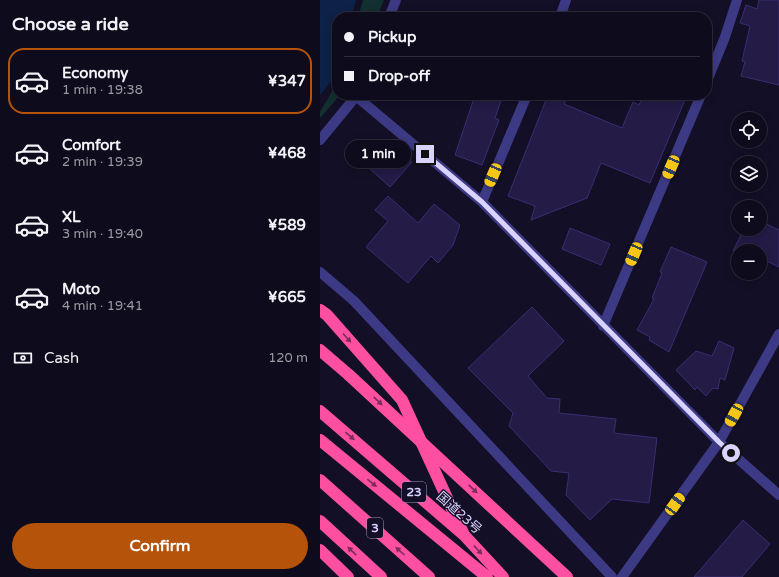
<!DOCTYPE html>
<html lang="en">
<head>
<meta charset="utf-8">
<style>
  body { margin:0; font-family:"Varela Round","Noto Sans JP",sans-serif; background:#1c1929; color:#f1f3f6; height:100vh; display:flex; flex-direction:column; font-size:15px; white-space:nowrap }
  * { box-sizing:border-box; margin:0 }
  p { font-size:13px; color:#9b9ba3 }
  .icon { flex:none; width:22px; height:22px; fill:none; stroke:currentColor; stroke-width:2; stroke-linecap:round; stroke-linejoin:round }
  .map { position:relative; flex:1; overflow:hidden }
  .sheet { display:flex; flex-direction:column; background:#0e0b1c; width:320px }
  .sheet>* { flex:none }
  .hud { position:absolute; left:12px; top:12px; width:380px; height:88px; border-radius:16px; box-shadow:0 2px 10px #0003,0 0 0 1px #2e2b3b; display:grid; align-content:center; height:88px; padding:0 12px; background:#0e0b1c }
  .buttons { position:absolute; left:411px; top:112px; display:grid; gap:8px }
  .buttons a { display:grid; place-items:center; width:36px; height:36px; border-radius:50%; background:#0e0b1c; box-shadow:0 2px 10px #0003,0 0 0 1px #2e2b3b; font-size:20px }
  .end { position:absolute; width:18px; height:18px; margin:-9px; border:5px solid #d9d4ff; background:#111; box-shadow:0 0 0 2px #111 }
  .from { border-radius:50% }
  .bubble { position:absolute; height:28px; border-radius:14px; background:#0e0b1c; box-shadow:0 2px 10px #0003,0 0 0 1px #2e2b3b; font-size:13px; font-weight:700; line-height:28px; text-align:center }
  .car { position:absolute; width:12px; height:24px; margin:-12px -6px; border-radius:5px; box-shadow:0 0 3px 1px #0007; background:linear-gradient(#f5c518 24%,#345 0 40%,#f5c518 0 76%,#345 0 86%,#f5c518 0) }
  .hud b { display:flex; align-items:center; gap:14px; height:38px; font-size:15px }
  .hud b+b { border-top:1px solid #2e2b3b }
  .hud i { width:10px; height:10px; background:#f1f3f6 }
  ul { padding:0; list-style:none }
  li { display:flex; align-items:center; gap:12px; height:66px; margin:0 8px 6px; padding:0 4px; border:2px solid transparent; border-radius:16px }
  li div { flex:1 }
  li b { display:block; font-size:15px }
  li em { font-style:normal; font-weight:700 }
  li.on { border-color:#b45309 }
  li>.icon { width:36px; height:36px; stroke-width:1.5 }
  h2 { padding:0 12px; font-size:18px; line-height:48px }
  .pay { display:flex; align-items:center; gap:10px; height:44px; padding:0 12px; font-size:15px }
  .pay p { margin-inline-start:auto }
  .action { display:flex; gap:8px; margin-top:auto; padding:8px 12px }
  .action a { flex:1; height:46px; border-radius:24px; background:#b45309; color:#fff; font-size:16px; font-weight:700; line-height:46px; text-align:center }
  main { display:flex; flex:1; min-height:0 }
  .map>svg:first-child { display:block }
  .green { fill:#12302f }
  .water { fill:#0c2248 }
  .building { fill:#241b47; stroke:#3b2d73 }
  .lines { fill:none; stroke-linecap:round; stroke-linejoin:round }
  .minor { stroke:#3d3a85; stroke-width:10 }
  .highway { stroke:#ff4fa3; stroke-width:12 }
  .highway-bridge { stroke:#ff4fa3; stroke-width:12 }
  .oneway { fill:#7d2c5e }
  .route { stroke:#d9d4ff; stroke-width:5 }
  .labels { text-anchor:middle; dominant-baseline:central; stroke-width:3; stroke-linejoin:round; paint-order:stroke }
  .shield { fill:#130f26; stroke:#9e99be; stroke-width:1 }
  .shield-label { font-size:12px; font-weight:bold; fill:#d9d4ff }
  .street-label { font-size:13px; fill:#d9d4ff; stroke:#130f26 }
</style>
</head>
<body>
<main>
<section class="sheet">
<h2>Choose a ride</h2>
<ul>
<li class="on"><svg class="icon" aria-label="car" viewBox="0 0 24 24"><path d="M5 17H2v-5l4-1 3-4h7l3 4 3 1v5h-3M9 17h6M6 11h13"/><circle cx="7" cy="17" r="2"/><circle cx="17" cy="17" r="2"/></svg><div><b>Economy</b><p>1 min · 19:38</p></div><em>¥347</em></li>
<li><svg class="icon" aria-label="car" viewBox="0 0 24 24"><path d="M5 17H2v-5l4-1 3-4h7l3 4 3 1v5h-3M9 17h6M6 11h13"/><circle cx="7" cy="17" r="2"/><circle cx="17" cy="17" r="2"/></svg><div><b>Comfort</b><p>2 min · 19:39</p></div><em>¥468</em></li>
<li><svg class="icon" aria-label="car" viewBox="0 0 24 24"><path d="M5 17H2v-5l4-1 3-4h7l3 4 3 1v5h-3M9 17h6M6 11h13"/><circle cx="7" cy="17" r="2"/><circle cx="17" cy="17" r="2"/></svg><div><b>XL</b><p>3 min · 19:40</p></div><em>¥589</em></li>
<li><svg class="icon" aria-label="car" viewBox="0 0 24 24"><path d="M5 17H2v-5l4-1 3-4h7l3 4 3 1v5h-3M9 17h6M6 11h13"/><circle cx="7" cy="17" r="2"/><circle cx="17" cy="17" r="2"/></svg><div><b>Moto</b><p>4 min · 19:41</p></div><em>¥665</em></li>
</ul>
<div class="pay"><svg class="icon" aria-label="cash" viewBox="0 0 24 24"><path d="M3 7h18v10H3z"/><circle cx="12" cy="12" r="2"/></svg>Cash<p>120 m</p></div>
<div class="action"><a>Confirm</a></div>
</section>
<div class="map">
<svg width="459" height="577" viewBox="0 0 459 577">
  <rect width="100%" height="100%" fill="#130f26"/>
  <path class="green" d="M43,0H64L57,17H38Z
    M17,83V95H20L0,118V112Z"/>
  <path class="water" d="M0,0H36L31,17H17V67L14,78L0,95Z"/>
  <path class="building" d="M439,0H459V85L421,76L425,62L422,61L430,26L420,23L426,5L437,9Z
    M155,95H183L175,118L179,120L162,165L135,155Z
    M228,95H248L244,104L302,128L313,102L319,105L323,95H367L330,183L281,163L267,198L211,220L215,206L188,196Z
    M72,144L92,162L70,187L50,169Z
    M68,196L98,223L114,204L140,225L133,245L118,263L111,256L88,283L46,247L68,221L55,210Z
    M440,221L459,230V267L440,258V251H413L424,229H440Z
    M250,228L290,244L281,265L242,249Z
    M351,247L387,262L349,352L329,340L330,337L317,330L334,299L332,298L342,273L340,272Z
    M212,307L244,341L208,376L227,398L240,399L239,413L296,419L294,433L337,438L329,503L292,499L270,520L246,495L249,473L231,471L189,426L193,413L148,368Z
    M399,341L414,348L405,380L400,378L398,389L393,388L386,396L377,387L375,390L356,370L376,351L392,356Z
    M423,520L450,544L422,577H374Z"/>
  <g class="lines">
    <path class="minor" d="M69,17L76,0
      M240,17L246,0
      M387,81L405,37L417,0
      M37,97L162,202L399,442L459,495
      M0,140L37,95
      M162,202L207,95
      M0,272L34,301L292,577
      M283,326L381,95
      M302,577L399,442L459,334"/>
    <path class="highway" d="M0,310L7,315L82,400L144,535
      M0,350L29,375
      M0,411L144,535L183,577
      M0,440L167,577
      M0,480L109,577
      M0,521L61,577
      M0,550L28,577"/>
    <path class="highway-bridge" d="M29,375L247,577"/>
  </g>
  <defs><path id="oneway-solid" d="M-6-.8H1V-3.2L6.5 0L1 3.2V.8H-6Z"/></defs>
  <g class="oneway">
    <use href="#oneway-solid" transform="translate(27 338) rotate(48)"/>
    <use href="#oneway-solid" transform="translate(58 401) rotate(43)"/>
    <use href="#oneway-solid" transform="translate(30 436) rotate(41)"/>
    <use href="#oneway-solid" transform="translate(52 483) rotate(39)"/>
    <use href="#oneway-solid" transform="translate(153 489) rotate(43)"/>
    <use href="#oneway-solid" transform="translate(158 550) rotate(47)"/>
    <use href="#oneway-solid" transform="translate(32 551) rotate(-137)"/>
    <use href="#oneway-solid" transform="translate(80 551) rotate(-138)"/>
  </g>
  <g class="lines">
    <path class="route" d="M105,154L162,202L399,442L411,453"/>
  </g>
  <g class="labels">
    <g class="shield">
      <rect x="82" y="482" width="24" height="20" rx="3"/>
      <rect x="47" y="518" width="16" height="20" rx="3"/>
    </g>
    <g class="shield-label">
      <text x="94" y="492">23</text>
      <text x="55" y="528">3</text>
    </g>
    <g class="street-label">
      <text transform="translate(139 513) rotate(42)">国道23号</text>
    </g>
  </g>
</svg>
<div class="buttons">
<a><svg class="icon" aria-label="locate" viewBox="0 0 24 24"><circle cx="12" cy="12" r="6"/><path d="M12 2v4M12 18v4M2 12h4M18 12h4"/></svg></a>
<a><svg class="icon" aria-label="layers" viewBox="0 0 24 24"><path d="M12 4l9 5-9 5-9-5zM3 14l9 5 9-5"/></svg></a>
<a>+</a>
<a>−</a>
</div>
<i class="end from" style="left:411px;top:453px"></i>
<i class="end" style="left:105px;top:154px"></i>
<div class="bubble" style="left:25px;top:140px;width:66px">1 min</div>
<i class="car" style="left:351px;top:167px;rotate:203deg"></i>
<i class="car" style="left:173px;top:175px;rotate:203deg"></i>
<i class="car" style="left:314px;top:254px;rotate:203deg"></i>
<i class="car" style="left:414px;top:415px;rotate:209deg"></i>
<i class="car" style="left:355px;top:504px;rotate:36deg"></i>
<div class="hud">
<b><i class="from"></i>Pickup</b>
<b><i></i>Drop-off</b>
</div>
</div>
</main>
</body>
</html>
